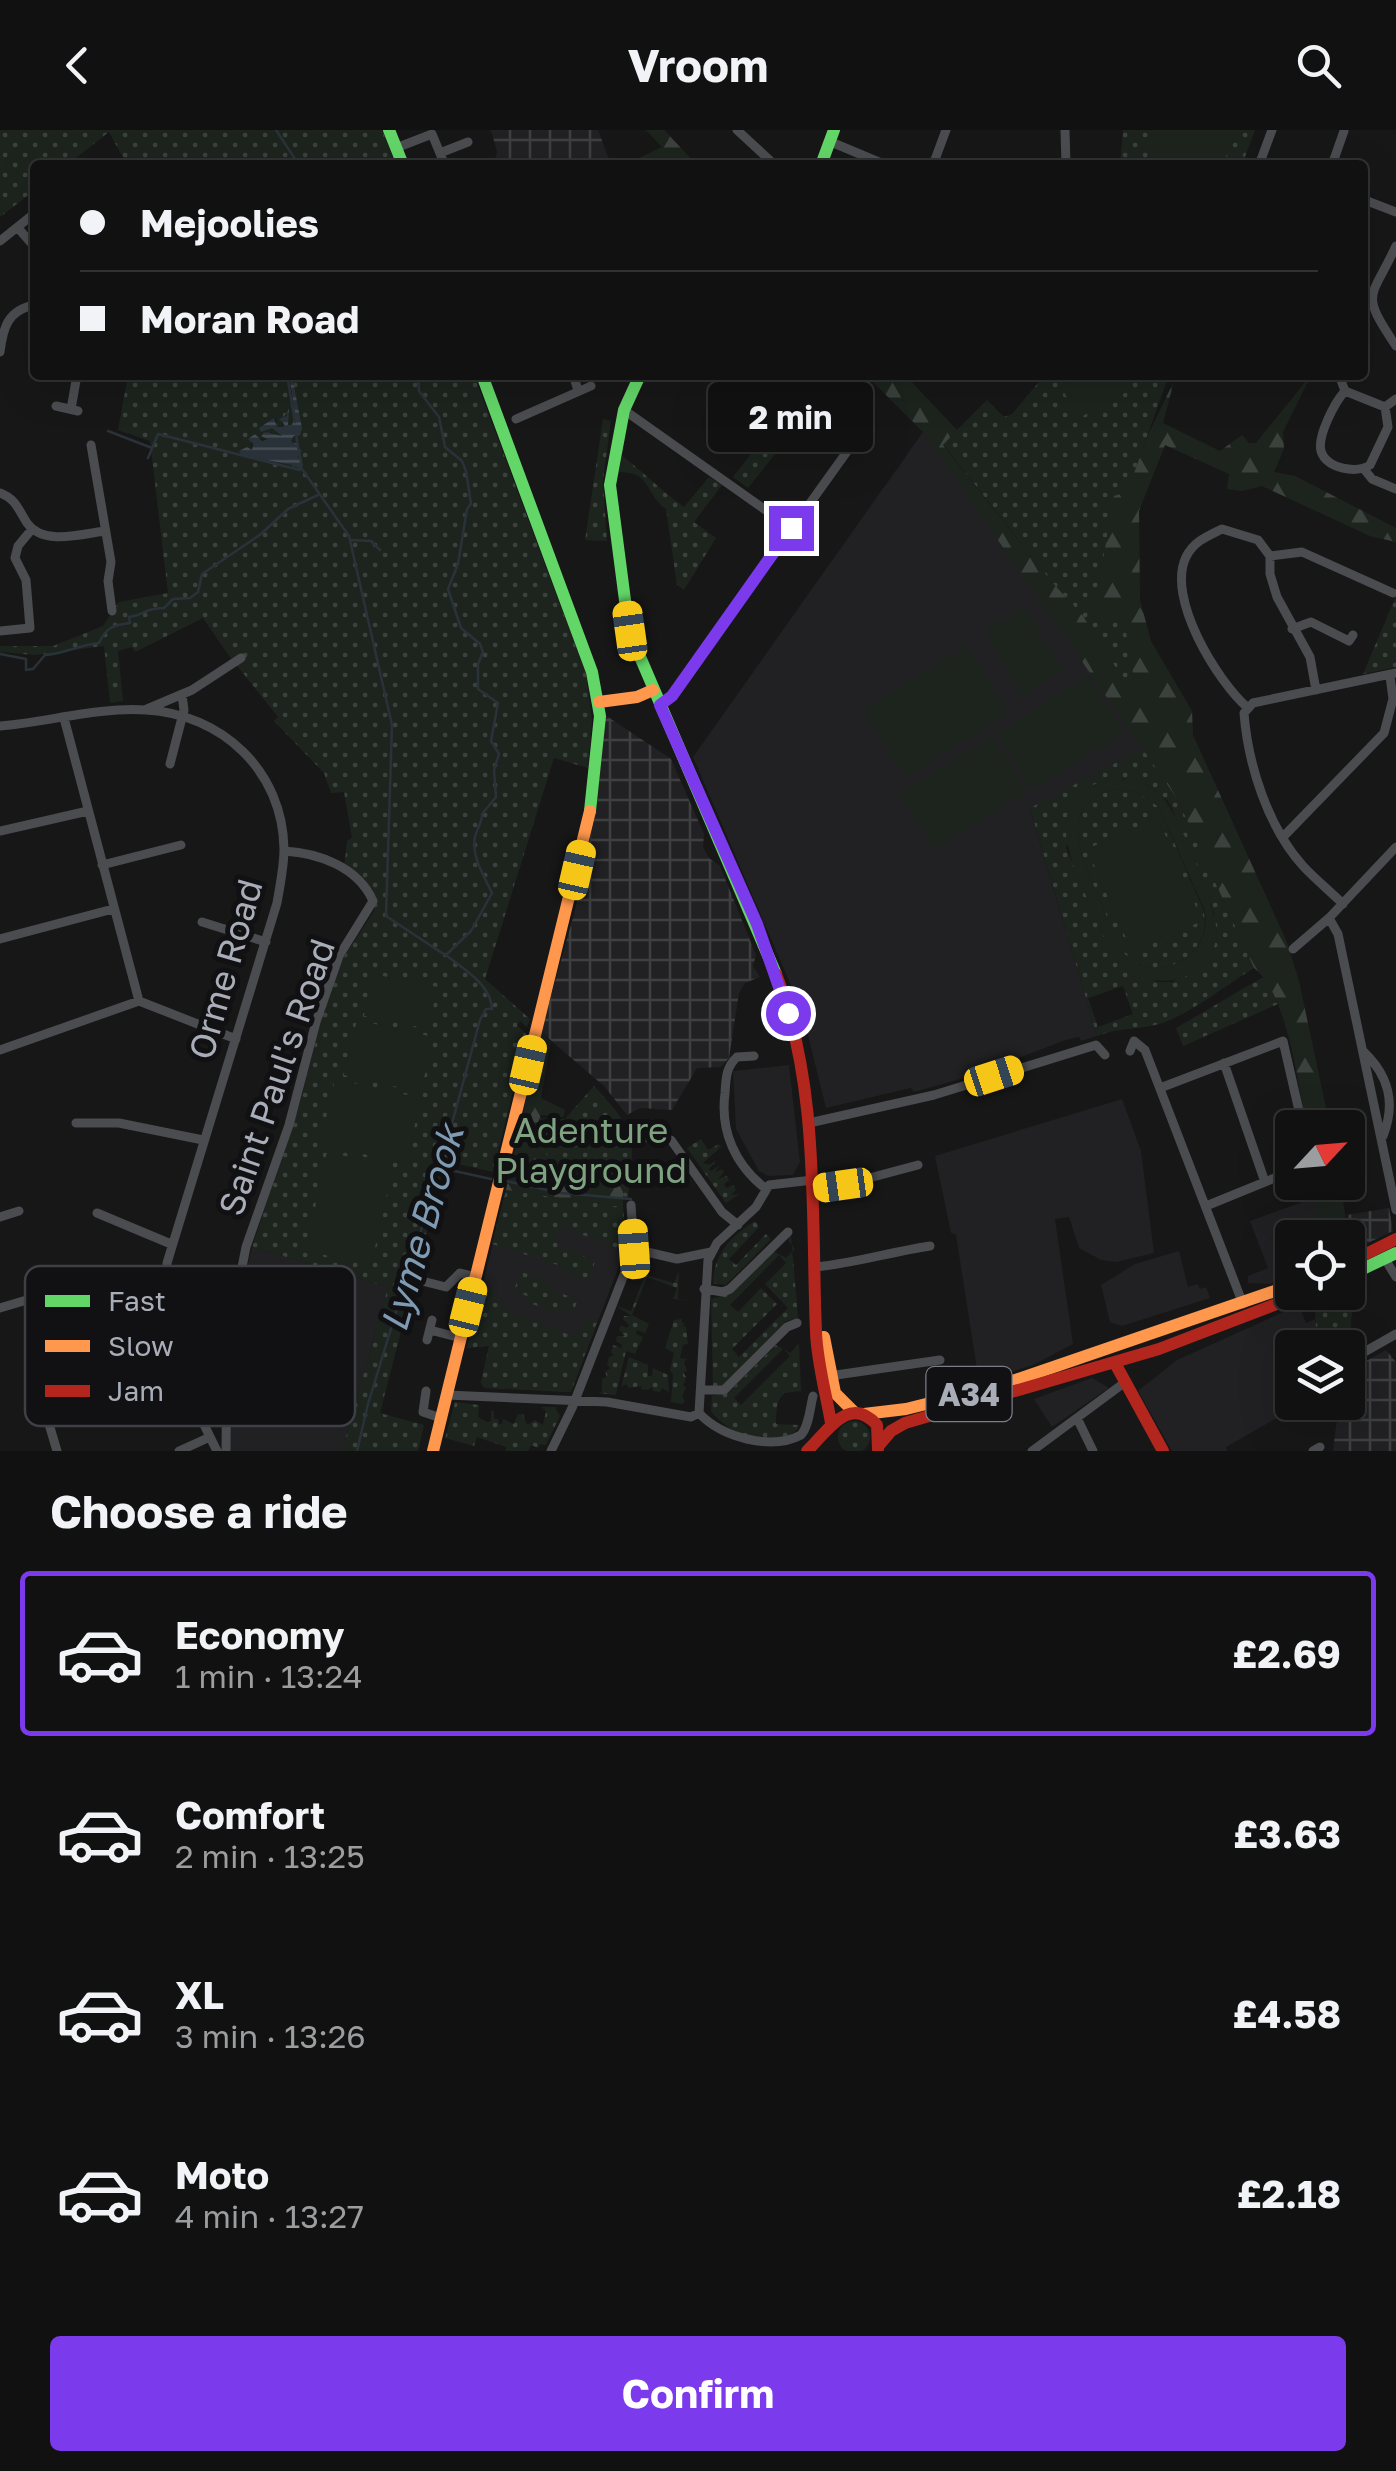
<!DOCTYPE html>
<html lang="en">
<head>
<meta charset="utf-8">
<style>
  body { margin:0; font-family:"Golos Text",sans-serif; background:#1e1f1f; color:#f1f3f6; height:100vh; display:flex; flex-direction:column; font-size:38px; white-space:nowrap }
  * { box-sizing:border-box; margin:0 }
  p { font-size:32px; color:#9c9d9f }
  .icon { flex:none; width:55px; height:55px; fill:none; stroke:currentColor; stroke-width:2; stroke-linecap:round; stroke-linejoin:round }
  .map { position:relative; height:1321px; overflow:hidden }
  .side { display:flex; flex-direction:column; background:#111; flex:1 }
  .side>* { flex:none }
  .hud { position:absolute; left:30px; top:30px; width:1338px; height:220px; border-radius:10px; box-shadow:0 10px 40px #0002,0 0 0 2px #303131; display:grid; align-content:center; height:220px; padding:0 50px; background:#111 }
  .needle { width:65px; rotate:64deg }
  .buttons { position:absolute; left:1275px; top:980px; display:grid; gap:20px }
  .buttons a { display:grid; place-items:center; width:90px; height:90px; border-radius:10px; background:#111; box-shadow:0 10px 40px #0002,0 0 0 2px #303131; font-size:50px }
  .end { position:absolute; width:45px; height:45px; margin:-22px; border:12px solid #7c3aed; background:#fff; box-shadow:0 0 0 5px #fff }
  .from { border-radius:50% }
  .bubble { position:absolute; height:70px; border-radius:10px; background:#111; box-shadow:0 10px 40px #0002,0 0 0 2px #303131; font-size:32px; font-weight:700; line-height:70px; text-align:center }
  .car { position:absolute; width:30px; height:60px; margin:-30px -15px; border-radius:12px; box-shadow:0 0 8px 2px #0007; background:linear-gradient(#f5c518 24%,#345 0 40%,#f5c518 0 76%,#345 0 86%,#f5c518 0) }
  .hud b { display:flex; align-items:center; gap:35px; height:95px; font-size:38px }
  .hud b+b { border-top:2px solid #303131 }
  .hud i { width:25px; height:25px; background:#f1f3f6 }
  ul { padding:0; list-style:none }
  li { display:flex; align-items:center; gap:30px; height:165px; margin:0 20px 15px; padding:0 30px; border:5px solid transparent; border-radius:10px }
  li div { flex:1 }
  li b { display:block; font-size:38px }
  li em { font-style:normal; font-weight:700 }
  li.on { border-color:#7c3aed }
  li>.icon { width:90px; height:90px; stroke-width:1.5 }
  h2 { padding:0 50px; font-size:45px; line-height:120px }
  .button { display:flex; gap:20px; margin-top:auto; padding:20px 50px }
  .button a { flex:1; height:115px; border-radius:10px; background:#7c3aed; color:#fff; font-size:40px; font-weight:700; line-height:115px; text-align:center }
  header { display:flex; justify-content:space-between; align-items:center; height:130px; padding:0 50px; background:#111; font-size:45px; font-weight:700 }
  .map>svg:first-child { display:block }
  .built { fill:#212123 }
  .industrial { fill:url(#industrial-grid) }
  .green { fill:url(#green-dots); fill-rule:evenodd }
  .forest { fill:url(#forest-firs) }
  .pitch { fill:#1d241e; fill-rule:evenodd }
  .water { fill:url(#water-rules) }
  .lines { fill:none; stroke-linecap:round; stroke-linejoin:round }
  .stream { stroke:#2a3239; stroke-width:2.5 }
  .street { stroke:#4b4c50; stroke-width:9 }
  .fast { stroke:#63d668; stroke-width:12 }
  .slow { stroke:#ff974d; stroke-width:12 }
  .jam { stroke:#b3261e; stroke-width:12 }
  .route { stroke:#7c3aed; stroke-width:12 }
  .labels { text-anchor:middle; dominant-baseline:central; stroke-width:10; stroke-linejoin:round; paint-order:stroke }
  .shield { fill:#111113; stroke:#7b7e86; stroke-width:2.5 }
  .shield-label { font-size:32px; font-weight:bold; fill:#a8adb8 }
  .street-label { font-size:35px; fill:#a8adb8; stroke:#111113 }
  .park-label { font-size:35px; fill:#7fa381; stroke:#111113 }
  .water-label { font-size:38px; font-style:italic; fill:#7f9bb3; stroke:#111113 }
  .key { fill:#111113; stroke:#3e4045; stroke-width:2.5 }
  .key-label { font-size:28px; fill:#a8adb8 }
</style>
</head>
<body>
<header><svg class="icon" aria-label="back" viewBox="0 0 24 24"><path d="M15 5l-7 7 7 7"/></svg>Vroom<svg class="icon" aria-label="search" viewBox="0 0 24 24"><circle cx="10" cy="10" r="6"/><path d="M15 15l6 6"/></svg></header>
<div class="map">
<svg width="1396" height="1321" viewBox="0 0 1396 1321">
  <defs>
    <pattern id="industrial-grid" width="8" height="8" patternUnits="userSpaceOnUse" patternTransform="scale(2.5)"><rect width="8" height="8" fill="#212123"/><path d="M0 4h8M4 0v8" fill="none" stroke="#3e3f41"/></pattern>
    <pattern id="green-dots" width="8" height="8" patternUnits="userSpaceOnUse" patternTransform="scale(2.5)"><rect width="8" height="8" fill="#1d241e"/><path d="M2 2h.1M6 6h.1" fill="none" stroke="#3b413d" stroke-width="1.8" stroke-linecap="round"/></pattern>
    <pattern id="forest-firs" width="22" height="20" patternUnits="userSpaceOnUse" patternTransform="scale(2.5)"><rect width="22" height="20" fill="#1d241e"/><path d="M5 1l3.5 6h-7zM16 11l3.5 6h-7z" fill="#3b413d"/></pattern>
    <pattern id="water-rules" width="6" height="5" patternUnits="userSpaceOnUse" patternTransform="scale(2.5)"><rect width="6" height="5" fill="#2a3239"/><path d="M0 2.5h6" fill="none" stroke="#464d54"/></pattern>
  </defs>
  <rect width="100%" height="100%" fill="#171717"/>
  <path class="built" d="M923,302L1144,618L1030,679L1097,906L1081,911L1079,907L1066,910L971,946L914,962L911,958L826,978L802,881H799L793,860L693,627Z
    M789,935L800,1032L793,1045L768,1046L759,1041L736,999L733,941Z
    M1122,969L1141,1021L1154,1123L1116,1132L1101,1130L1079,1118L1069,1087L1055,1089L1073,1214L1033,1235L979,1252L956,1105L951,1103L935,1026Z
    M506,1060L627,1115L571,1262L484,1258L481,1252L489,1216L467,1218Z
    M1316,1067V1107L1292,1108V1146L1270,1154L1248,1153V1146L1268,1138L1250,1091Z
    M252,1117L388,1157L342,1321H230V1231L239,1172Z
    M1179,1121L1188,1157L1198,1154L1200,1159L1206,1157L1210,1168L1122,1196L1110,1192L1101,1155L1135,1134Z
    M1299,1175L1306,1193L1315,1189L1316,1217L1292,1218V1272L1303,1273L1226,1317L1227,1321H1172L1138,1261L1177,1230Z
    M1092,1248L1109,1258L1052,1297L1034,1269Z"/>
  <path class="industrial" d="M491,0H598L611,35H488L495,30L497,22Z
    M605,585L671,629L704,704L703,717L709,728L720,736L756,825L753,836L760,847L745,853L739,863L729,928L721,937L697,938L672,980L640,978L627,985L604,956L541,902L574,784L597,677Z
    M1389,1078L1393,1101L1351,1121L1347,1085Z
    M1386,1220L1396,1232V1321H1333L1339,1273L1348,1272V1241Z"/>
  <path class="green" d="M0,0H382L396,35H127L109,2L67,35H35V60L0,87Z
    M1123,0H1255L1242,35H1120Z
    M128,245H289L295,285L292,295L288,296L287,283L281,290L283,297L277,298L276,288L261,296L272,298L282,306L270,302L266,307L269,310L250,307L252,320H240V323L293,335L297,339L302,321L291,311L302,298L292,245H474L586,544L592,591L588,638L554,628L485,849L530,889L527,897L520,891L517,895L527,905L493,1042L445,1031L380,1283L424,1295L418,1321H342L388,1157L252,1117L301,969L326,871L342,830L374,781L373,771L344,738L347,711L352,708L344,662L331,663L324,643L274,591L278,587L227,523L203,488L135,522L132,517L118,521L123,571L110,573L104,516L35,525L0,522V516H53L103,496L119,472L168,463L150,311L118,300Z
    M1045,245H1169L1127,363L1121,461L1134,551L1127,556L1083,486L1050,450L943,314L987,270L1004,287L1012,284Z
    M603,289L611,291L603,350L607,411L585,410Z
    M765,306L780,318L748,358L733,347Z
    M622,326C644,342 661,361 684,377L709,347L722,355L694,392L716,408L684,460L677,455L666,379C644,363 652,342 619,342Z
    M1396,466V537L1363,544Z
    M1144,618L1178,670L1254,838C1226,855 1196,880 1165,892C1140,901 1123,896 1097,906L1030,678ZM1123,649L1148,655L1168,671L1173,681L1214,783L1213,817L1173,852H1157L1116,830L1066,718L1089,657ZM1123,856L1133,884L1098,897L1088,868Z
    M1116,659L1138,662L1159,677L1203,779C1216,822 1160,855 1130,829C1115,818 1109,791 1102,774C1085,735 1051,674 1116,659Z
    M1265,846L1278,874L1183,916L1176,898Z
    M594,956C637,1002 635,1006 628,1067L552,1056L538,1003L540,988L565,989Z
    M701,1009L708,1020L719,1014L721,1017L703,1033L709,1035L717,1030L709,1039L711,1041L720,1035L714,1043L722,1039L724,1042L718,1049L727,1046L729,1050L724,1054L726,1058L733,1055L736,1060L731,1065L739,1064L726,1073L687,1018Z
    M506,1060L623,1077L627,1115L625,1121L559,1096L554,1109L556,1113L595,1132L588,1151L560,1140L561,1136L492,1114Z
    M755,1091L759,1097L729,1129L736,1135L766,1104L771,1109L726,1155L713,1153C714,1124 731,1106 755,1091Z
    M791,1105L798,1188L786,1191L722,1256H713L711,1169L731,1163L773,1121L786,1128L795,1119L788,1110ZM779,1125L786,1133L765,1154L788,1178L739,1227L732,1219L777,1174L761,1158L738,1182L730,1175Z
    M679,1140L678,1169L692,1171L673,1169L677,1158L647,1147L632,1185L649,1194L645,1203L637,1200L636,1204L643,1207L635,1224L626,1221L616,1265L598,1263L602,1262V1249L607,1247L605,1242L610,1238L607,1234L609,1227L614,1225L611,1223L613,1215L621,1218L622,1215L616,1211L617,1206H625L619,1200L621,1195L627,1198L629,1195L623,1189L624,1186H632L616,1176L631,1181L645,1145L674,1153Z
    M521,1141L553,1157V1161L578,1169L573,1183L558,1177L556,1183L527,1172L529,1167L514,1160Z
    M1354,1153L1349,1223L1348,1235V1218L1316,1217L1315,1167L1328,1163L1348,1162V1155Z
    M482,1157L500,1163L496,1173L507,1177L506,1181L570,1205H578L585,1188L597,1192L571,1262L484,1258L481,1252L489,1216L467,1218Z
    M682,1189V1193H686L682,1195L686,1197L688,1214L683,1215L680,1228L687,1229L684,1232L687,1241L683,1242L686,1247L683,1256L686,1257L682,1266L685,1271L682,1274L671,1272L673,1244L670,1240L674,1223L665,1218L674,1190Z
    M799,1214L801,1261L784,1263C776,1271 776,1283 776,1294L799,1295L798,1299C772,1321 730,1306 711,1281L712,1266L731,1260L776,1215L783,1219L734,1268L741,1275L790,1226L784,1219L790,1223Z
    M629,1227L648,1235V1246H652L653,1238L668,1245L669,1262L662,1258L660,1262L653,1261L652,1257L648,1260L641,1259V1256L629,1258L626,1254L621,1257Z
    M455,1272L479,1275L478,1287L487,1292L491,1291V1281H494V1289H498L499,1294H502L503,1289L514,1294L518,1284H523L527,1295L535,1290L543,1295L546,1281L541,1277H555L560,1286L546,1315L540,1314L538,1318L531,1315L528,1321H506V1317L477,1307L474,1316L445,1308Z
    M838 1307a16 16 0 1 1 32 0a16 16 0 1 1-32 0Z"/>
  <path class="forest" d="M646,0H664L697,35H625L662,17Z
    M866,245H905L957,300L943,315L1050,450L1083,486L1127,555L1134,550L1124,490L1095,487L1086,477L1099,453L1114,366L1127,362L1148,305L1174,251L1163,293L1220,321L1242,305L1249,313H1256L1311,245L1283,302L1284,319L1274,342L1295,346L1396,398V412L1370,406L1262,356L1242,361L1227,359L1229,344L1165,315L1139,381L1140,470L1151,511L1192,581L1193,605L1286,810L1299,851L1330,997H1307C1298,957 1288,863 1254,838L1178,670L923,302Z
    M541,902L551,912L541,968L565,980L563,987L541,985L537,995L555,1050L623,1051V1077L506,1060Z
    M1315,1053H1340L1351,1121L1348,1123V1108L1316,1107Z"/>
  <path class="pitch" d="M1158,0H1231L1235,1L1223,35H1146Z
    M1082,245H1124L1132,259L1079,288L1061,257Z
    M1025,477L1063,540L1022,565L984,502Z
    M967,516L1009,583L905,647L863,580Z
    M1089,546L1124,603L1032,660L997,603Z
    M993,606L1027,662L933,719L899,663Z
    M1108,649C1126,649 1145,650 1159,663C1176,676 1219,783 1217,805C1209,857 1147,864 1116,830C1104,810 1096,788 1086,766C1067,722 1044,669 1108,649ZM1116,659L1138,662L1159,677L1204,779C1216,822 1160,855 1130,829C1115,817 1109,791 1102,774C1085,735 1051,674 1116,659Z
    M1158,688L1202,791L1132,822L1087,719Z
    M373,844L437,857L429,899L364,886Z
    M357,890L433,907L421,962L344,945Z
    M335,949L421,968L406,1034L320,1014Z
    M327,1022L393,1037L371,1135L306,1121Z"/>
  <path class="water" d="M289,245H292L302,298L300,305L294,306L291,311L302,321L298,327L303,334L302,340L292,335L241,325L239,321L247,317L252,320L253,314L248,309L255,304L262,311L268,309L261,306L267,302L282,306L272,298L261,302L259,298L274,288L277,297H283L284,294L279,289L286,286L289,278L288,295H292L295,285Z"/>
  <g class="lines">
    <path class="stream" d="M276,0L299,35
      M287,245L295,292
      M108,301L152,318
      M296,305L301,332
      M148,328L158,304L300,340
      M302,339L349,406L392,595L386,786L445,825
      M351,410L371,411L380,420
      M0,524L26,529V540L33,539L45,525C64,524 79,515 99,513C106,497 114,495 130,493L129,487C145,485 144,478 164,478L173,469L190,468L198,462L202,444L261,404L288,379L318,365
      M441,1038L491,1049
      M506,1051L561,1063L631,1069
      M357,1321L368,1274L440,1038L480,890L486,879H492C491,854 464,840 446,825L471,801L492,763C484,746 471,726 475,707C477,698 482,694 482,684L496,667L494,640L499,624L491,611L498,573L478,559V534L483,522L480,514L461,498L448,459L458,434L467,379L471,374L466,341L462,331L445,317L439,287L419,261L418,245"/>
    <path class="street" d="M737,0L775,35
      M1065,0L1066,35
      M831,12L886,35
      M396,18L432,4L444,33
      M440,23L468,12
      M933,35L946,0
      M1259,35L1272,0
      M1332,35L1344,1
      M1362,69L1396,82
      M18,98L32,114L35,123
      M0,111L35,83
      M1396,116C1371,170 1359,161 1396,216
      M0,222C3,197 8,180 35,175
      M573,245L578,260
      M1339,245L1345,261
      M1345,261C1335,272 1317,306 1321,321C1326,339 1358,344 1370,335L1388,297L1385,277
      M1345,261L1385,277L1396,269
      M56,276L78,281
      M71,279L77,245
      M624,280L791,398
      M516,289L591,256
      M91,315L111,432L108,451L112,481
      M1364,339L1372,349L1396,359
      M0,363C16,369 18,379 27,393C43,416 82,404 105,401
      M1270,426L1302,422L1393,463
      M1292,499L1311,492L1349,511L1353,505
      M0,501L30,498L26,450L15,428L18,416L32,399
      M660,575L672,566L856,309L785,245
      M1248,578C1217,551 1166,468 1186,427C1194,411 1208,406 1222,399L1258,410L1270,426V444L1277,467L1310,527L1316,560
      M147,579L192,560L241,528
      M64,588L139,871
      M0,596C48,592 98,577 146,580C222,584 283,641 284,719C284,737 280,755 277,773L167,1133C164,1207 184,1256 217,1321
      M170,634L184,580L182,565
      M0,701L88,681
      M1283,707L1384,603L1393,569L1390,546
      M102,735L181,715
      M1343,774C1330,761 1315,749 1303,736C1268,697 1248,635 1244,583L1253,573L1396,543
      M1329,788L1338,804L1396,1080
      M202,792L266,812
      M0,809L113,779
      M1293,819L1329,788L1396,717
      M139,871L236,909
      M0,920L139,871
      M1130,921L1134,911L1145,920L1243,1174
      M1364,922C1389,946 1396,973 1383,1006
      M754,926L737,927C726,937 726,948 725,963C720,1001 735,1035 766,1059
      M1224,933L1265,1052
      M1160,958L1283,911L1303,998
      M76,993H119L203,1010
      M809,993L934,965L1096,915L1105,925
      M641,1008L660,1007L671,1010L722,1082L738,1095
      M813,1059L843,1055L918,1035
      M1206,1076L1292,1041
      M97,1083L171,1114
      M0,1087L19,1081
      M634,1119L677,1129L711,1122
      M1385,1129L1396,1147
      M816,1137C855,1133 891,1122 930,1116
      M426,1152L446,1157L460,1143L476,1147
      M704,1159L723,1162L730,1159L788,1102
      M0,1178L47,1164
      M430,1200L461,1208
      M427,1210L432,1190
      M1352,1229L1396,1204
      M829,1246L940,1230
      M703,1260H724L787,1197L797,1193
      M426,1261L423,1282L441,1288
      M447,1265L607,1272L691,1287L699,1283
      M699,1283L708,1130L717,1113L756,1077L769,1055L813,1050
      M699,1283C721,1307 771,1321 801,1305C809,1296 810,1278 813,1266
      M1077,1288L1093,1321
      M57,1321L41,1267C50,1246 74,1244 94,1237
      M179,1321L210,1307
      M226,1321L227,1213L246,1117L289,995L316,892L339,826L373,771C358,737 319,723 284,721
      M551,1321L572,1278L634,1119L631,1075
      M1032,1321L1124,1253
      M1313,1321L1320,1317"/>
    <path class="fast" d="M389,0L403,35
      M821,35L834,0
      M482,245L592,542L600,586L590,681
      M640,245L624,280L610,355L629,501L776,844
      M1348,1146L1396,1123"/>
    <path class="slow" d="M599,572L637,567L653,560
      M824,1207L835,1263L854,1282
      M864,1284L906,1279L998,1256L1292,1155
      M433,1321L590,681"/>
    <path class="jam" d="M776,844C820,957 811,1083 816,1202C817,1232 826,1263 831,1293
      M1348,1133L1396,1109
      M1116,1235L1163,1321
      M880,1314L891,1301L905,1293L1159,1219L1308,1162
      M807,1321C828,1301 849,1264 877,1295L878,1319"/>
  </g>
  <g class="lines">
    <path class="route" d="M788,883L757,794L660,575L672,566L791,398"/>
  </g>
  <g class="labels">
    <rect class="shield" x="926.5" y="1237" width="85" height="54" rx="8"/>
    <g class="shield-label">
      <text x="969" y="1264">A34</text>
    </g>
    <g class="street-label">
      <text transform="translate(225 839) rotate(-74)">Orme Road</text>
      <text transform="translate(276 947) rotate(-71)">Saint Paul's Road</text>
    </g>
    <g class="park-label">
      <text x="591" y="1000">Adenture<tspan x="591" dy="40">Playground</tspan></text>
    </g>
    <g class="water-label">
      <text transform="translate(421 1098) rotate(-74)">Lyme Brook</text>
    </g>
  </g>
  <rect x="25" y="1136" width="330" height="160" rx="15" class="key"/>
  <rect x="45" y="1165" width="45" height="12" fill="#63d668"/>
  <rect x="45" y="1210" width="45" height="12" fill="#ff974d"/>
  <rect x="45" y="1255" width="45" height="12" fill="#b3261e"/>
  <g class="key-label">
    <text x="108" y="1181">Fast</text>
    <text x="108" y="1226">Slow</text>
    <text x="108" y="1271">Jam</text>
  </g>
</svg>
<div class="buttons">
<a><svg class="needle" viewBox="-14 -14 28 28"><path d="M0-13l5 13h-10z" fill="#e53935"/><path d="M0 13l5-13h-10z" fill="#9c9d9f"/></svg></a>
<a><svg class="icon" aria-label="locate" viewBox="0 0 24 24"><circle cx="12" cy="12" r="6"/><path d="M12 2v4M12 18v4M2 12h4M18 12h4"/></svg></a>
<a><svg class="icon" aria-label="layers" viewBox="0 0 24 24"><path d="M12 4l9 5-9 5-9-5zM3 14l9 5 9-5"/></svg></a>
</div>
<i class="end from" style="left:788px;top:883px"></i>
<i class="end" style="left:791px;top:398px"></i>
<div class="bubble" style="left:708px;top:252px;width:165px">2 min</div>
<i class="car" style="left:630px;top:501px;rotate:352deg"></i>
<i class="car" style="left:577px;top:740px;rotate:13deg"></i>
<i class="car" style="left:528px;top:935px;rotate:13deg"></i>
<i class="car" style="left:994px;top:946px;rotate:72deg"></i>
<i class="car" style="left:843px;top:1055px;rotate:262deg"></i>
<i class="car" style="left:634px;top:1119px;rotate:356deg"></i>
<i class="car" style="left:468px;top:1177px;rotate:14deg"></i>
<div class="hud">
<b><i class="from"></i>Mejoolies</b>
<b><i></i>Moran Road</b>
</div>
</div>
<section class="side">
<h2>Choose a ride</h2>
<ul>
<li class="on"><svg class="icon" aria-label="car" viewBox="0 0 24 24"><path d="M5 17H2v-5l4-1 3-4h7l3 4 3 1v5h-3M9 17h6M6 11h13"/><circle cx="7" cy="17" r="2"/><circle cx="17" cy="17" r="2"/></svg><div><b>Economy</b><p>1 min · 13:24</p></div><em>£2.69</em></li>
<li><svg class="icon" aria-label="car" viewBox="0 0 24 24"><path d="M5 17H2v-5l4-1 3-4h7l3 4 3 1v5h-3M9 17h6M6 11h13"/><circle cx="7" cy="17" r="2"/><circle cx="17" cy="17" r="2"/></svg><div><b>Comfort</b><p>2 min · 13:25</p></div><em>£3.63</em></li>
<li><svg class="icon" aria-label="car" viewBox="0 0 24 24"><path d="M5 17H2v-5l4-1 3-4h7l3 4 3 1v5h-3M9 17h6M6 11h13"/><circle cx="7" cy="17" r="2"/><circle cx="17" cy="17" r="2"/></svg><div><b>XL</b><p>3 min · 13:26</p></div><em>£4.58</em></li>
<li><svg class="icon" aria-label="car" viewBox="0 0 24 24"><path d="M5 17H2v-5l4-1 3-4h7l3 4 3 1v5h-3M9 17h6M6 11h13"/><circle cx="7" cy="17" r="2"/><circle cx="17" cy="17" r="2"/></svg><div><b>Moto</b><p>4 min · 13:27</p></div><em>£2.18</em></li>
</ul>
<div class="button"><a>Confirm</a></div>
</section>
</body>
</html>
